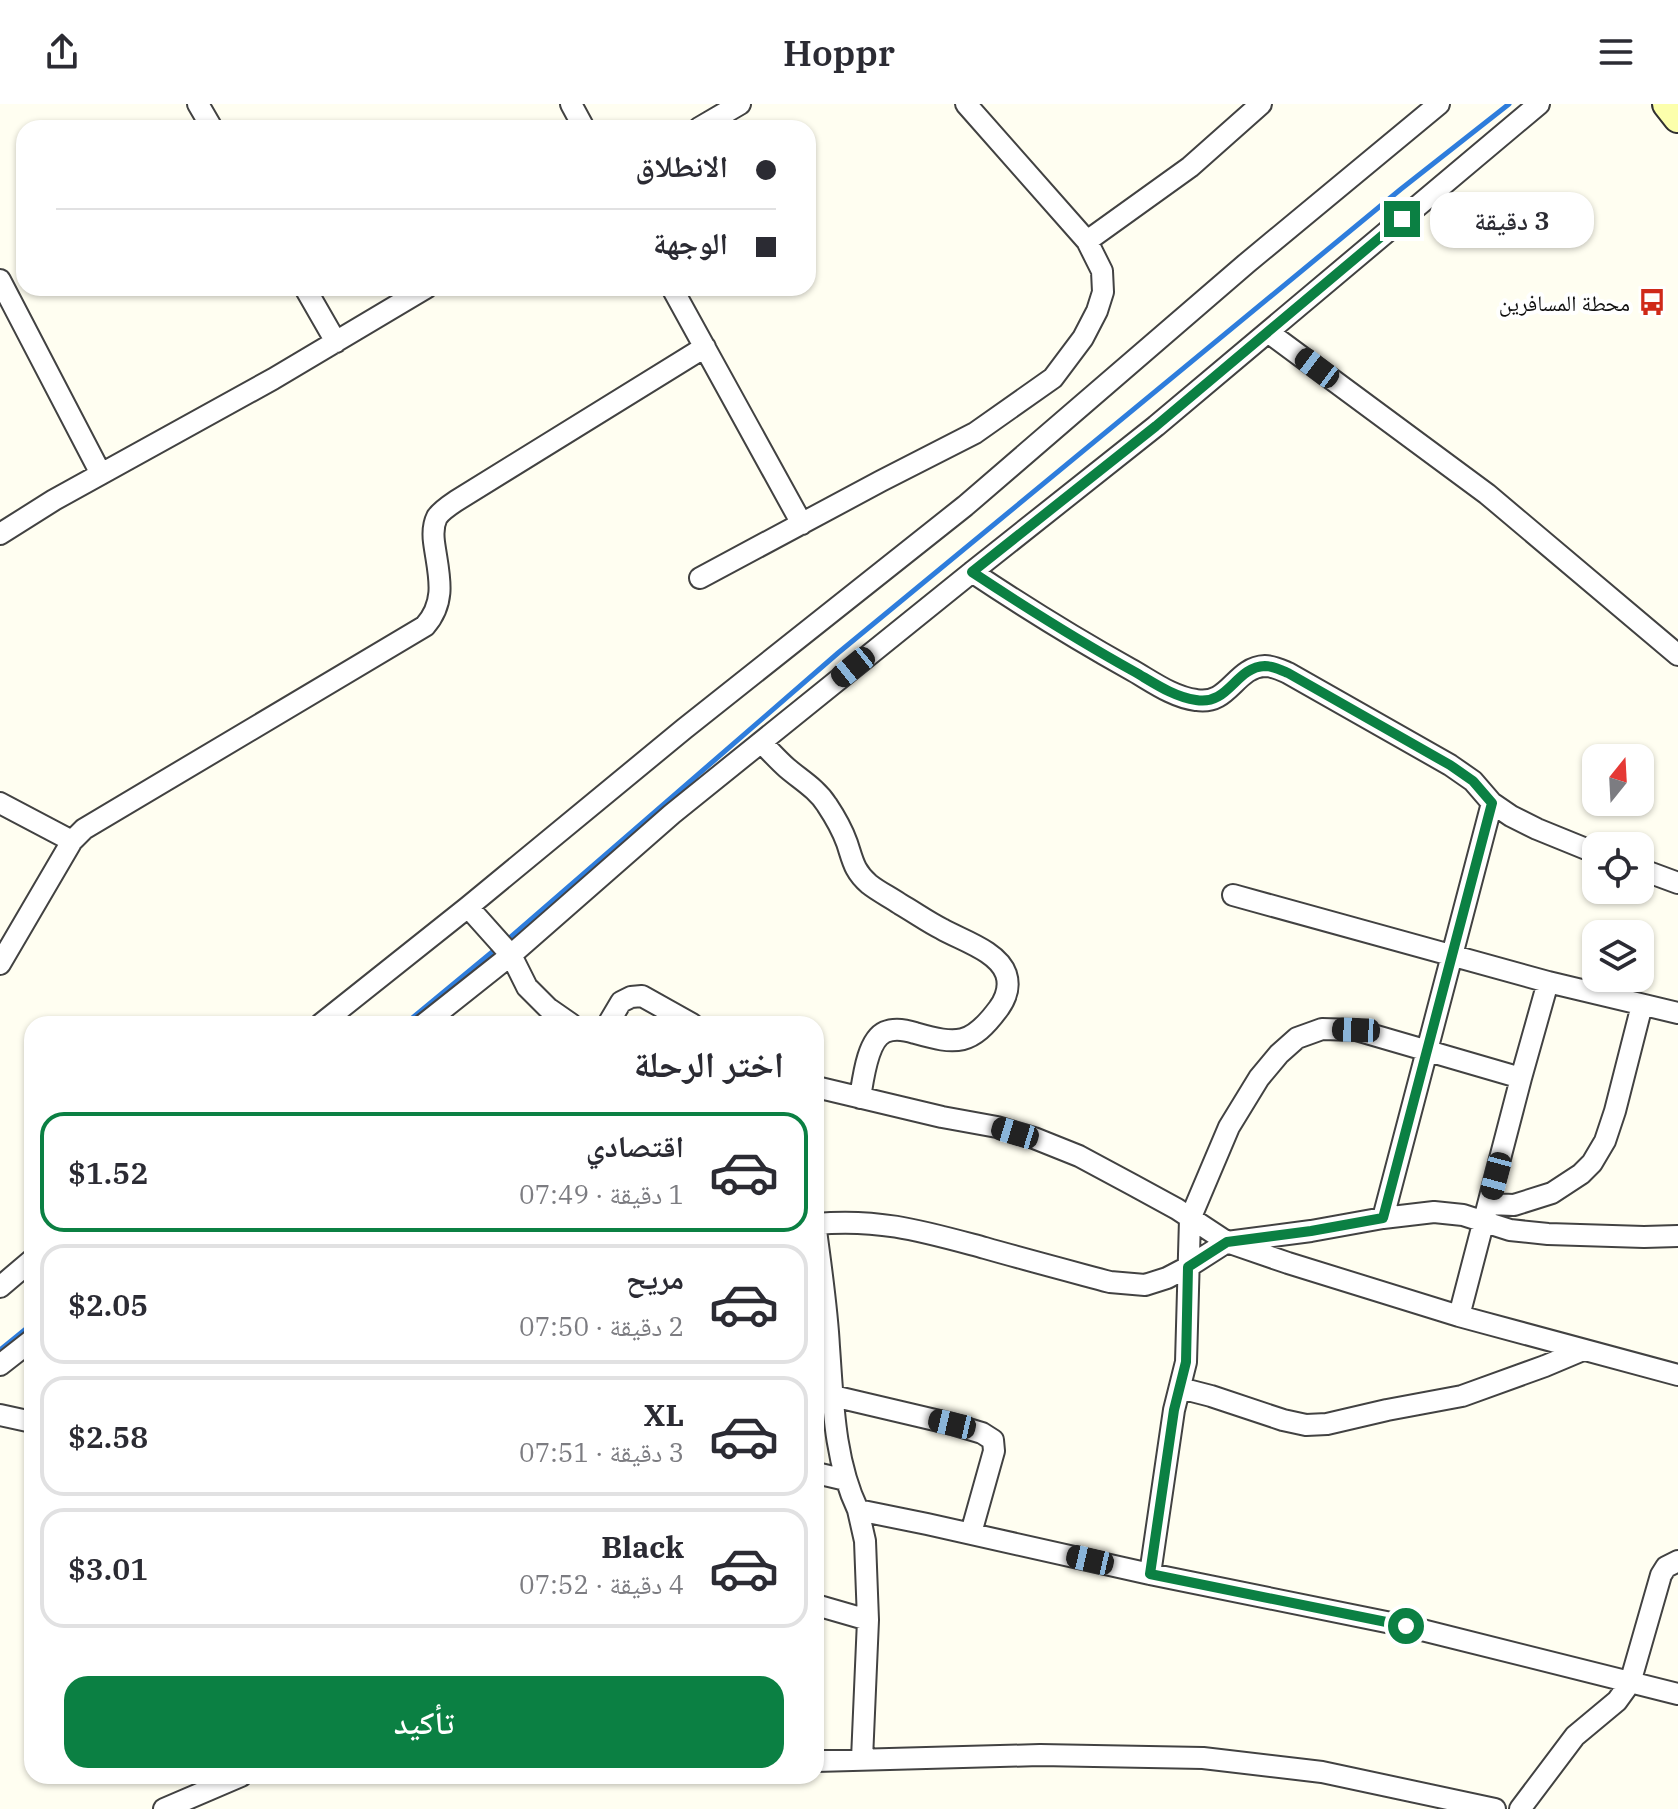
<!DOCTYPE html>
<html lang="ar">
<head>
<meta charset="utf-8">
<style>
  body { margin:0; font-family:"IBM Plex Serif","Noto Naskh Arabic",serif; background:#f7f7f7; color:#2b2b33; direction:rtl; height:100vh; display:flex; flex-direction:column; font-size:30px; white-space:nowrap }
  * { box-sizing:border-box; margin:0 }
  p { font-size:26px; color:#7c7c81 }
  .icon { flex:none; width:44px; height:44px; fill:none; stroke:currentColor; stroke-width:2; stroke-linecap:round; stroke-linejoin:round }
  .map { position:relative; flex:1; overflow:hidden; direction:ltr }
  .drawer { position:absolute; left:24px; top:912px; width:800px; height:768px; display:flex; flex-direction:column; background:#fff; border-radius:24px; box-shadow:0 2px 6px #0004; direction:rtl }
  .drawer>* { flex:none }
  .top-card { position:absolute; left:16px; top:16px; width:800px; height:176px; border-radius:24px; box-shadow:0 2px 6px #0004; direction:rtl; display:grid; align-content:center; height:176px; padding:0 40px; background:#fff }
  .needle { width:52px; rotate:18deg }
  .controls { position:absolute; left:1582px; top:640px; display:grid; gap:16px }
  .controls a { display:grid; place-items:center; width:72px; height:72px; border-radius:16px; background:#fff; box-shadow:0 2px 6px #0004; font-size:40px }
  .end { position:absolute; width:36px; height:36px; margin:-18px; border:10px solid #0b8043; background:#fff; box-shadow:0 0 0 4px #fff }
  .from { border-radius:50% }
  .bubble { position:absolute; height:56px; border-radius:24px; background:#fff; box-shadow:0 2px 6px #0004; font-size:26px; font-weight:600; line-height:56px; text-align:center; direction:rtl }
  .car { position:absolute; width:24px; height:48px; margin:-24px -12px; border-radius:10px; box-shadow:0 0 6px 2px #0007; background:linear-gradient(#222 24%,#8ab4d8 0 40%,#222 0 76%,#8ab4d8 0 86%,#222 0) }
  .top-card b { display:flex; align-items:center; gap:28px; height:76px; font-size:30px }
  .top-card b+b { border-top:2px solid #e1e1e2 }
  .top-card i { width:20px; height:20px; background:#2b2b33 }
  ul { padding:0; list-style:none }
  li { display:flex; align-items:center; gap:24px; height:120px; margin:0 16px 12px; padding:0 24px; border:4px solid #e1e1e2; border-radius:24px }
  li div { flex:1 }
  li b { display:block; font-size:30px }
  li em { font-style:normal; font-weight:600 }
  li.active { border-color:#0b8043 }
  li>.icon { width:72px; height:72px; stroke-width:1.5 }
  h2 { padding:0 40px; font-size:36px; line-height:96px }
  .cta { display:flex; gap:16px; margin-top:auto; padding:16px 40px }
  .cta a { flex:1; height:92px; border-radius:24px; background:#0b8043; color:#fff; font-size:32px; font-weight:600; line-height:92px; text-align:center }
  header { display:flex; justify-content:space-between; align-items:center; height:104px; padding:0 40px; background:#fff; font-size:36px; font-weight:600 }
  .map>svg:first-child { display:block }
  .lines { fill:none; stroke-linecap:round; stroke-linejoin:round }
  .stream { stroke:#2e7ddc; stroke-width:5 }
  .street-casing { stroke:#424242; stroke-width:24 }
  .secondary-casing { stroke:#313131; stroke-width:32 }
  .street { stroke:#fff; stroke-width:20 }
  .secondary { stroke:#fcffac; stroke-width:28 }
  .route { stroke:#0b8043; stroke-width:10 }
  .labels { text-anchor:middle; dominant-baseline:central; stroke-width:8; stroke-linejoin:round; paint-order:stroke }
  .poi-label { font-size:22px; fill:#0f0f0f; stroke:#fff; text-anchor:end }
</style>
</head>
<body>
<header><svg class="icon" aria-label="menu" viewBox="0 0 24 24"><path d="M4 6h16M4 12h16M4 18h16"/></svg>Hoppr<svg class="icon" aria-label="share" viewBox="0 0 24 24"><path d="M12 15V3M7 8l5-5 5 5M5 13v7h14v-7"/></svg></header>
<div class="map">
<svg width="1678" height="1705" viewBox="0 0 1678 1705">
  <rect width="100%" height="100%" fill="#fffef1"/>
  <g class="lines">
    <path class="stream" d="M505,838L838,549L1401,85L1509,0
      M405,920L497,844
      M0,1246L32,1220"/>
    <g class="street-casing">
      <path id="street" d="M198,0L212,24
        M571,0L584,24
        M966,0L1087,137
        M699,24L740,0
        M0,176L101,370
        M305,184L336,238
        M672,184L802,420
        M1268,228L1487,390L1678,551
        M0,430L54,396L273,275L426,184
        M972,468C1023,502 1076,535 1130,565C1150,576 1172,593 1196,596C1229,602 1235,563 1265,562C1273,562 1281,566 1288,569L1450,661L1473,677L1492,699L1511,712L1537,725L1596,749
        M700,474L881,377L975,329L1053,274L1083,234L1097,207L1103,188L1102,167L1087,137L1190,63L1261,0
        M761,638C770,647 778,656 787,664C801,676 817,685 827,701C835,713 842,725 847,739C853,757 854,767 869,780C879,788 890,793 900,800C914,808 928,818 942,825C961,836 998,847 1006,870C1010,882 1006,894 999,904C971,942 957,941 915,929C906,926 894,924 885,928C867,936 863,976 860,994
        M0,699L72,737
        M1640,765L1678,779
        M1233,791L1548,878L1678,909
        M468,803L511,851L527,883L548,904L571,920
        M0,860L72,737L84,725L425,522C448,496 438,469 434,438C433,430 433,421 437,413C441,407 450,401 456,397L705,243
        M321,920L468,803L684,625L965,402L1247,159L1439,0
        M424,920L511,851L672,710L972,468L1156,322L1539,0
        M608,920L621,898L631,893L642,892L692,920
        M816,983L942,1013L997,1023L1034,1034L1079,1052L1133,1081L1177,1105L1227,1138L1288,1159L1459,1212L1678,1271
        M1489,1100L1514,1101L1552,1089L1581,1070L1592,1059L1605,1037L1615,1007L1642,901
        M1383,1114L1492,699
        M816,1120C880,1114 925,1128 985,1144C1027,1156 1069,1167 1110,1178L1145,1181L1167,1174L1188,1163L1227,1138L1311,1127L1383,1114L1434,1108L1463,1111L1510,1126L1548,1130L1644,1133L1678,1132
        M816,1126C821,1165 827,1204 829,1243C833,1297 834,1356 858,1406
        M0,1183L32,1156
        M1459,1212L1521,974L1548,878
        M0,1261L32,1236
        M1180,1284L1211,1292L1283,1316L1306,1321L1327,1320L1387,1306L1462,1292L1545,1262L1583,1246
        M816,1288L952,1320L982,1329L993,1336L994,1347L971,1429
        M0,1311L32,1318
        M816,1369L846,1376
        M1150,1470L1174,1306L1186,1258L1190,1115L1229,1023L1259,974L1279,950L1297,934L1322,925L1356,926L1521,974
        M816,1501L868,1516L865,1437L858,1406L927,1420L1150,1470L1406,1522L1678,1590
        M862,1655L868,1516
        M816,1657L1040,1651L1203,1654L1322,1668L1495,1705
        M164,1705L241,1672
        M1520,1705L1575,1632L1617,1597L1630,1579L1661,1471L1666,1463L1678,1457"/>
    </g>
    <g class="secondary-casing">
      <path id="secondary" d="M1667,0L1678,14"/>
    </g>
    <use href="#street" class="street"/>
    <use href="#secondary" class="secondary"/>
  </g>
  <g class="lines">
    <path class="route" d="M1402,115L1156,322L972,468C1025,503 1079,537 1135,568C1154,579 1174,593 1196,596C1229,602 1235,563 1265,562C1273,562 1281,566 1288,569L1450,661L1473,677L1492,699L1383,1114L1311,1127L1227,1138L1188,1163L1186,1258L1174,1306L1150,1470L1406,1522"/>
  </g>
  <defs>
    <g id="bus-bare" transform="scale(2.16)"><path d="M-5-6H5V4H4V6H2V4H-2V6H-4V4H-5ZM-3.5-4V0h7V-4ZM-3.5 1.2v1.5H-2V1.2ZM2 1.2v1.5H3.5V1.2Z" fill="#cf2917" stroke="#fff" stroke-width="2.5" paint-order="stroke"/></g>
  </defs>
  <g fill-rule="evenodd">
    <use href="#bus-bare" x="1652" y="198"/>
  </g>
  <g class="labels">
    <g class="poi-label">
      <text x="1630" y="198">محطة المسافرين</text>
    </g>
  </g>
</svg>
<div class="controls">
<a><svg class="needle" viewBox="-14 -14 28 28"><path d="M0-13l5 13h-10z" fill="#e53935"/><path d="M0 13l5-13h-10z" fill="#7c7c81"/></svg></a>
<a><svg class="icon" aria-label="locate" viewBox="0 0 24 24"><circle cx="12" cy="12" r="6"/><path d="M12 2v4M12 18v4M2 12h4M18 12h4"/></svg></a>
<a><svg class="icon" aria-label="layers" viewBox="0 0 24 24"><path d="M12 4l9 5-9 5-9-5zM3 14l9 5 9-5"/></svg></a>
</div>
<i class="end from" style="left:1406px;top:1522px"></i>
<i class="end" style="left:1402px;top:115px"></i>
<div class="bubble" style="left:1430px;top:88px;width:164px">3 دقيقة</div>
<i class="car" style="left:1317px;top:264px;rotate:307deg"></i>
<i class="car" style="left:853px;top:563px;rotate:231deg"></i>
<i class="car" style="left:1356px;top:926px;rotate:272deg"></i>
<i class="car" style="left:1015px;top:1029px;rotate:287deg"></i>
<i class="car" style="left:1496px;top:1072px;rotate:195deg"></i>
<i class="car" style="left:952px;top:1320px;rotate:283deg"></i>
<i class="car" style="left:1090px;top:1456px;rotate:283deg"></i>
<div class="top-card">
<b><i class="from"></i>الانطلاق</b>
<b><i></i>الوجهة</b>
</div>
<section class="drawer">
<h2>اختر الرحلة</h2>
<ul>
<li class="active"><svg class="icon" aria-label="car" viewBox="0 0 24 24"><path d="M5 17H2v-5l4-1 3-4h7l3 4 3 1v5h-3M9 17h6M6 11h13"/><circle cx="7" cy="17" r="2"/><circle cx="17" cy="17" r="2"/></svg><div><b>اقتصادي</b><p>1 دقيقة · 07:49</p></div><em>$1.52</em></li>
<li><svg class="icon" aria-label="car" viewBox="0 0 24 24"><path d="M5 17H2v-5l4-1 3-4h7l3 4 3 1v5h-3M9 17h6M6 11h13"/><circle cx="7" cy="17" r="2"/><circle cx="17" cy="17" r="2"/></svg><div><b>مريح</b><p>2 دقيقة · 07:50</p></div><em>$2.05</em></li>
<li><svg class="icon" aria-label="car" viewBox="0 0 24 24"><path d="M5 17H2v-5l4-1 3-4h7l3 4 3 1v5h-3M9 17h6M6 11h13"/><circle cx="7" cy="17" r="2"/><circle cx="17" cy="17" r="2"/></svg><div><b>XL</b><p>3 دقيقة · 07:51</p></div><em>$2.58</em></li>
<li><svg class="icon" aria-label="car" viewBox="0 0 24 24"><path d="M5 17H2v-5l4-1 3-4h7l3 4 3 1v5h-3M9 17h6M6 11h13"/><circle cx="7" cy="17" r="2"/><circle cx="17" cy="17" r="2"/></svg><div><b>Black</b><p>4 دقيقة · 07:52</p></div><em>$3.01</em></li>
</ul>
<div class="cta"><a>تأكيد</a></div>
</section>
</div>
</body>
</html>
